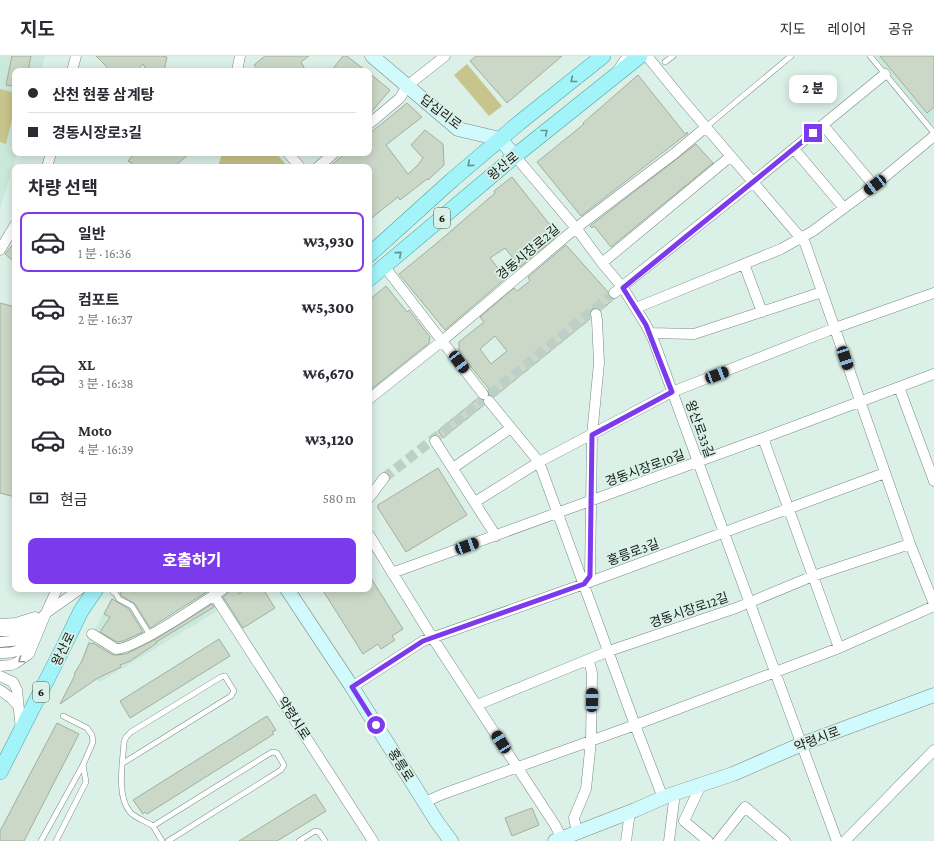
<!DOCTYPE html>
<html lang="ko">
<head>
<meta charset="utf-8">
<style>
  body { margin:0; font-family:"Crimson Pro","Noto Sans KR",serif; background:#f2f2f3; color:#2b2b33; height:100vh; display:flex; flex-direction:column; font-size:15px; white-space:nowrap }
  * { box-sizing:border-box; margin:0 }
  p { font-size:13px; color:#7c7c81 }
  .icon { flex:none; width:22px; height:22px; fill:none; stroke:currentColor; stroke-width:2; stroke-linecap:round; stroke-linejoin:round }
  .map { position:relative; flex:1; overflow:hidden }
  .side { position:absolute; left:12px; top:108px; width:360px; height:428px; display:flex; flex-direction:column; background:#fff; border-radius:8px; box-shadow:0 2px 10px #0003 }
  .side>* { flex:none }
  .top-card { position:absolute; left:12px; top:12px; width:360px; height:88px; border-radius:8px; box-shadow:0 2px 10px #0003; display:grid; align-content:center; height:88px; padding:0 16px; background:#fff }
  .end { position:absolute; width:18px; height:18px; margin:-9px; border:5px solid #7c3aed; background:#fff; box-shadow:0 0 0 2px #fff }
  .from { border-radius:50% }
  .bubble { position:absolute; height:28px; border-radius:8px; background:#fff; box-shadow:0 2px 10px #0003; font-size:13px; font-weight:800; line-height:28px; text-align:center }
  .car { position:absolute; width:12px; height:24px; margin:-12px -6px; border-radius:5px; box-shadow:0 0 3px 1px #0007; background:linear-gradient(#222 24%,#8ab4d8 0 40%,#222 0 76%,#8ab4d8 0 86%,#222 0) }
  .top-card b { display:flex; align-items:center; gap:14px; height:38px; font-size:15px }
  .top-card b+b { border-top:1px solid #e1e1e2 }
  .top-card i { width:10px; height:10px; background:#2b2b33 }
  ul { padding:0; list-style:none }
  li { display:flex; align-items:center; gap:12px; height:60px; margin:0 8px 6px; padding:0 8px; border:2px solid transparent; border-radius:8px }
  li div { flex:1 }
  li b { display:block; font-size:15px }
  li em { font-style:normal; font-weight:800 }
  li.active { border-color:#7c3aed }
  li>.icon { width:36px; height:36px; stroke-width:1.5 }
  h2 { padding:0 16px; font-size:18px; line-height:48px }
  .pay { display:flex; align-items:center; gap:10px; height:44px; padding:0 16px; font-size:15px }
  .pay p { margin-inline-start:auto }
  .button { display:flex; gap:8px; margin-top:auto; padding:8px 16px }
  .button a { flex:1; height:46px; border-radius:8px; background:#7c3aed; color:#fff; font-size:16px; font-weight:800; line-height:46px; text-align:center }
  header { display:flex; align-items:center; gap:24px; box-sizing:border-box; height:56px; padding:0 20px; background:#fff; border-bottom:1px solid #e1e1e2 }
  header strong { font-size:19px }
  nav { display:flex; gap:22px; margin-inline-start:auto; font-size:14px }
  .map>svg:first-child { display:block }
  .built { fill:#cae8db }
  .green { fill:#c7c48c }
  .building { fill:#ccd8c7; stroke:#a3ae9e; fill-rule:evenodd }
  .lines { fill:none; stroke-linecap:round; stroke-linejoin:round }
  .street-tunnel { stroke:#bdd0c8; stroke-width:10; stroke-dasharray:10 5; stroke-linecap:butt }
  .lane-casing { stroke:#778a82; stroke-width:6 }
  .street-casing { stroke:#778a82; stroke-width:11 }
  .secondary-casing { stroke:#778a82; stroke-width:15 }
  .primary-casing { stroke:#48a3a7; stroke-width:16 }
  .lane { stroke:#fff; stroke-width:5 }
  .street { stroke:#fff; stroke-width:10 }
  .secondary { stroke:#d1fafc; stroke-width:14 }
  .primary { stroke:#a3f4f9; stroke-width:15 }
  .oneway { stroke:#629293 }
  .oneway2 { stroke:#949897 }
  .route { stroke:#7c3aed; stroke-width:5 }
  .labels { text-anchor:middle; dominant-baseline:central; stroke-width:3.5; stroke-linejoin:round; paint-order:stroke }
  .shield { fill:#dbf0e7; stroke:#4e5a55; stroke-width:1 }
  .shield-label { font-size:12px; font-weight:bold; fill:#121a17 }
  .street-label { font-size:13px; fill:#121a17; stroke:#dbf0e7 }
</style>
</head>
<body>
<header>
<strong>지도</strong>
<nav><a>지도</a><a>레이어</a><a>공유</a></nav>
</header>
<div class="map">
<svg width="934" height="785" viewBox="0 0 934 785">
  <rect width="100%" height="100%" fill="#dbf0e7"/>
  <path class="built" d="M0,0H45L41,15H15V97H17L0,153Z
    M875,0H934V67L931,70Z
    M188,533H245L220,549L222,552L100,626L80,607L88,586L115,535L120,542L131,547L150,577L190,552L181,538Z"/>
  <path class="green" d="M467,8L502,50L489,60L454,19Z
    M0,33L15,37V51L6,88L0,86Z
    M222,97H276L288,111H218Z"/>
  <path class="building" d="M12,0H31L28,15H15V30L6,29Z
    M96,0H162L167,1L164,15L159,14L157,15H147L143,8L136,15H104L107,11Z
    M265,0H309L301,6L306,15H259L254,9Z
    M343,0H347L366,15H331Z
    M476,0H562L507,47L470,5Z
    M880,0H934V51L927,57Z
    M369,17L390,34L369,59Z
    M638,19L686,79L687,76L688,77L581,160L537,106L584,68L583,67Z
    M407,47L422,61L386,89L408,118L417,110L423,102L411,89L425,74L443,88L444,109L428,124L427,123L400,144L398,141L369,164V111H329L346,97H369V78Z
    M696,88L713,107L611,191L594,170L592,172L590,170Z
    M135,97H190L174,111H134L133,108L128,105Z
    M512,121L558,179L520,211L505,192L490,202L506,222L445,274L399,218L437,187L495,137L494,135Z
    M15,186V206L5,198Z
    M566,189L608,236L609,241L614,243L601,254L598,252L592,253L590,256V263L494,341L489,339L488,334L489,333L459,296V286L484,266L480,261L514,232L517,235L530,225L528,221ZM495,280L507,295L491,308L480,293Z
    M386,230L407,256L409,254L430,281L429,287L369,335V244Z
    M0,247L15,251V441L0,437Z
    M478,342L483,344L484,349L443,382L438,375Z
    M438,412L467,459L406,496L378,452V449Z
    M369,519L403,573L392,580L395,584L381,593L378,588L363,598L322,533H369Z
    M123,533H211L150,572L135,548L122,540L120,538Z
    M229,533H236L239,538L246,533H263L275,552L243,572L223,541L229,536Z
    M112,543L129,553L143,576L123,585L117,586L100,576L110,561L104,558Z
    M212,548L214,551L156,586L157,587L130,605L120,609L121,611L98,622L60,648L75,619L74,618L82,605L89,587L92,588L93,587L113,599H117L126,598L156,583Z
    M219,583L230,600L130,662L120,645Z
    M267,660L276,674L272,676L274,678L147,758L145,756L143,758L133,744Z
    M57,667L79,678L24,785H0V775Z
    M315,738L326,755L305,768L277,785H239Z
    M532,752L539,769L512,780L505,762Z"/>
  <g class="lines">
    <path class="street-tunnel" d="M384,422L487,341L614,237"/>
    <g class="lane-casing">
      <path id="lane" d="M870,0L934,77
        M665,6L673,0
        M617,11L625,0
        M706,71L791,0
        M113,536L116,538L119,543L132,550L150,579
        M123,707L231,640L234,635L226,622L225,620L221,621L131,676L126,681L124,686C123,705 116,740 130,756C135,762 146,765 153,770
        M41,785L83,709
        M56,785L86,726L83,709L93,686L92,679L87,672L63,660
        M162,785L153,770L272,696L277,697L284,709L281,714L168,785
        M299,785L315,775L319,776L325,785"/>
    </g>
    <g class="street-casing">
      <path id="street" d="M647,0L682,43L805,187L910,488L934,548
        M72,15L76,0
        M237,15L240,0
        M369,68L400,42L407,30L445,0
        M823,69L870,125L875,129
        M794,93L844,152
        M288,97L300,111
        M515,100L576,172L602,207L623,232L646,269L653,283L837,785
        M47,111L51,97
        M318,111L334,97
        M0,194L15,169
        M602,207L731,100
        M744,208L762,256
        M384,210L483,338
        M614,237L753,126L885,18
        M636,252L781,193L813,175L875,129L934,80
        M650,277L694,278L822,236
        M899,331L934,425
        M369,343L442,285L576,172L675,97L706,71
        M489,345L539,406L635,669L663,742
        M763,382L839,592
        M435,385L496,480
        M453,412L511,372
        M369,442L384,422
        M475,446L539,406L672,336L835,272L934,237
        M369,479L432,581L555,769L563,785
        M392,517L763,382L934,318
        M584,528L590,520L592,379L599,307L597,264L596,258
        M214,539L373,785
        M0,568L16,567L35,561
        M0,575H19L33,566
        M92,578L116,593C134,594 205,545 223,533
        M0,586L22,584L46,557L57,533
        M0,597C15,598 23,593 34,584
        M0,610L11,609L16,607L29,598L46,557L80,533
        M0,620L13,626L17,634L21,674
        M352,631L423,585L584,528L885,417
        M0,634L11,642L18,650
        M477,649L609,595L736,552L813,520L910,488
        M701,729L684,765L708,785
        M425,746L443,738L635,669L839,592L934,550
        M577,776L574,762L586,733L591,685L592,617L589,605
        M626,785L630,756
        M669,785L675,737
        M718,785L745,751L785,785
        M845,785L934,694"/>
    </g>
    <g class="secondary-casing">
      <path id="secondary" d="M372,0L458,73L500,83L515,100
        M287,533L352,631L437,766L451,785
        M555,785L635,754L667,740L733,718L802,688L934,639"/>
    </g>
    <g class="primary-casing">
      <path id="primary" d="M369,199L452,124L519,67L603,0
        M369,223L515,100L640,0
        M0,716L63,592L81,555L96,533"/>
    </g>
    <use href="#lane" class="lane"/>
    <use href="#street" class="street"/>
    <use href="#secondary" class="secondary"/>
    <use href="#primary" class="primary"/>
  </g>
  <defs><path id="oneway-chevron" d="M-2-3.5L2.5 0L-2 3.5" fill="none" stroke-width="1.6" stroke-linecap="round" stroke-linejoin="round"/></defs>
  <g class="oneway">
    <use href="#oneway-chevron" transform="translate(573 24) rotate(141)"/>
    <use href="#oneway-chevron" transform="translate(545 76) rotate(-39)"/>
    <use href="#oneway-chevron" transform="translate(470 108) rotate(140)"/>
    <use href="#oneway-chevron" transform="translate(399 198) rotate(-40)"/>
  </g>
  <use class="oneway2" href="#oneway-chevron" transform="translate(21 604) rotate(145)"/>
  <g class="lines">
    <path class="route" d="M376,669L352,631L423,585L584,528L590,520L592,379L672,336L646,269L623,232L813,77"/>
  </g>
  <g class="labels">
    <g class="shield">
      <rect x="434" y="152" width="16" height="20" rx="3"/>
      <rect x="33" y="626" width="16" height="20" rx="3"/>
    </g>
    <g class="shield-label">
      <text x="442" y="162">6</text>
      <text x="41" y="636">6</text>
    </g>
    <g class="street-label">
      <text transform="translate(441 56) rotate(37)">답십리로</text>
      <text transform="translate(503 110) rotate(-40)">왕산로</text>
      <text transform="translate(528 196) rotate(-40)">경동시장로2길</text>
      <text transform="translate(700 373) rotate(70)">왕산로33길</text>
      <text transform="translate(645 412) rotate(-20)">경동시장로10길</text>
      <text transform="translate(633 496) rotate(-20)">홍릉로3길</text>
      <text transform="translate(689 554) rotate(-19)">경동시장로12길</text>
      <text transform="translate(63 593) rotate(-64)">왕산로</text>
      <text transform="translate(294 662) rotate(57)">약령시로</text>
      <text transform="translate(817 683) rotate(-21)">약령시로</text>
      <text transform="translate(401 709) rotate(58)">홍릉로</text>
    </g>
  </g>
</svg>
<i class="end from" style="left:376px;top:669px"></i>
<i class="end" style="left:813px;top:77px"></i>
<div class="bubble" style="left:789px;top:19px;width:48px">2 분</div>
<i class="car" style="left:875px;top:129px;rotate:233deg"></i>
<i class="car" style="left:845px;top:302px;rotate:161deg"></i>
<i class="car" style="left:459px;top:306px;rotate:143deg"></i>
<i class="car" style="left:717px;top:319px;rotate:69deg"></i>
<i class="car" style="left:467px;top:490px;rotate:70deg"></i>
<i class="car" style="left:592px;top:644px;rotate:1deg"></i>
<i class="car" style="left:501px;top:686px;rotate:328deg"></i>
<div class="top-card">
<b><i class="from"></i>산천 현풍 삼계탕</b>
<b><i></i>경동시장로3길</b>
</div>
<section class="side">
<h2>차량 선택</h2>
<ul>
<li class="active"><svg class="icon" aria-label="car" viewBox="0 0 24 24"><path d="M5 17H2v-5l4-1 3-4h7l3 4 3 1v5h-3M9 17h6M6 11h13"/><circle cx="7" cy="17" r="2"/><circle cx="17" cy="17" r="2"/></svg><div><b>일반</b><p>1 분 · 16:36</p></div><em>₩3,930</em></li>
<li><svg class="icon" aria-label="car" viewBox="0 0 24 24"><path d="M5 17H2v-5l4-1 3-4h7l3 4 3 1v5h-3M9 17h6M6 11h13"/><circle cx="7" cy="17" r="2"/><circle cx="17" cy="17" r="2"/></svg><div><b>컴포트</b><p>2 분 · 16:37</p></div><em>₩5,300</em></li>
<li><svg class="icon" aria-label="car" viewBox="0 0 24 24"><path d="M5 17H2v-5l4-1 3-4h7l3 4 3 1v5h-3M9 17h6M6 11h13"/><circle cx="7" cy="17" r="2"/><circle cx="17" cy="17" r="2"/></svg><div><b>XL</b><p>3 분 · 16:38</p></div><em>₩6,670</em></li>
<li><svg class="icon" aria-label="car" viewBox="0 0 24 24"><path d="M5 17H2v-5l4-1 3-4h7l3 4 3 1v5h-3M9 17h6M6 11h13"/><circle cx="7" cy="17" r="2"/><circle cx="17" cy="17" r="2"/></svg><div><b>Moto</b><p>4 분 · 16:39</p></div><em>₩3,120</em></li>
</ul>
<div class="pay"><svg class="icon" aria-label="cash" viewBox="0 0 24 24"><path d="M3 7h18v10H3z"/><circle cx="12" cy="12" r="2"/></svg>현금<p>580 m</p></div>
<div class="button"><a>호출하기</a></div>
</section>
</div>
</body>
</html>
